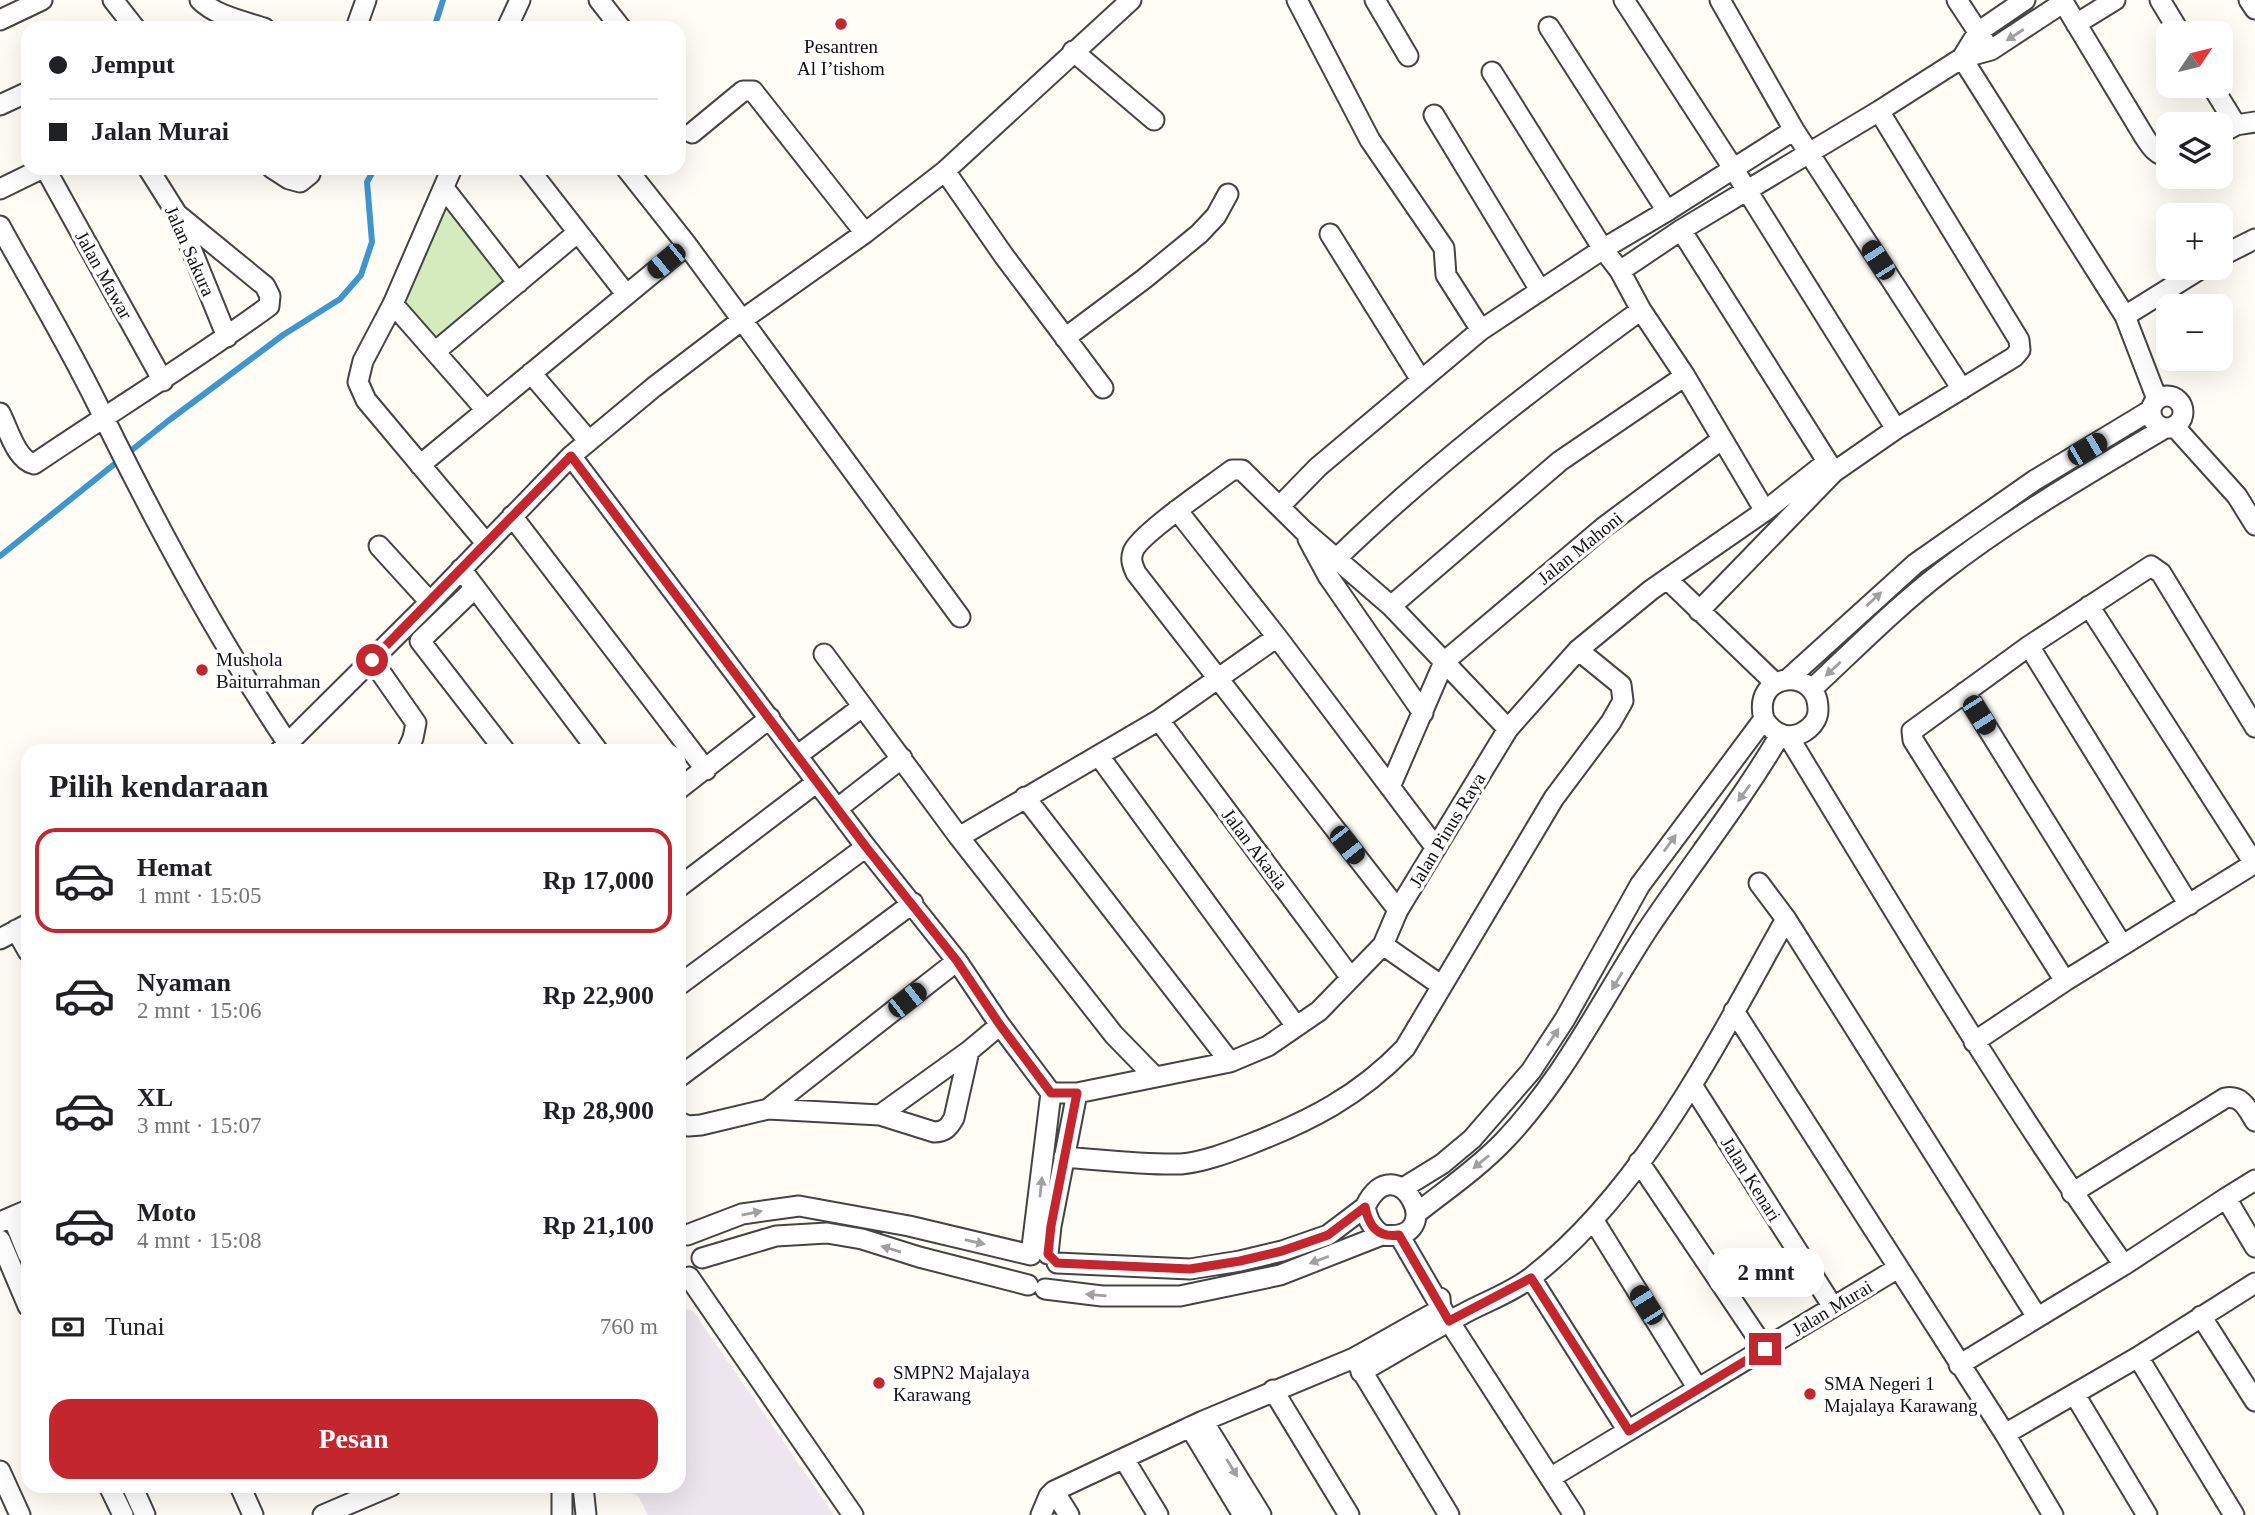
<!DOCTYPE html>
<html lang="id">
<head>
<meta charset="utf-8">
<style>
  body { margin:0; font-family:Georgia,serif; background:#f2f2f2; color:#202124; height:100vh; display:flex; flex-direction:column; font-size:26px; white-space:nowrap }
  * { box-sizing:border-box; margin:0 }
  p { font-size:23px; color:#757577 }
  .icon { flex:none; width:38px; height:38px; fill:none; stroke:currentColor; stroke-width:2; stroke-linecap:round; stroke-linejoin:round }
  .map { position:relative; flex:1; overflow:hidden }
  .sheet { position:absolute; left:21px; top:744px; width:665px; height:749px; display:flex; flex-direction:column; background:#fff; border-radius:21px; box-shadow:0 7px 28px #0002 }
  .sheet>* { flex:none }
  .hud { position:absolute; left:21px; top:21px; width:665px; height:154px; border-radius:21px; box-shadow:0 7px 28px #0002; display:grid; align-content:center; height:154px; padding:0 28px; background:#fff }
  .needle { width:46px; rotate:55deg }
  .buttons { position:absolute; left:2156px; top:21px; display:grid; gap:14px }
  .buttons a { display:grid; place-items:center; width:77px; height:77px; border-radius:14px; background:#fff; box-shadow:0 7px 28px #0002; font-size:35px }
  .end { position:absolute; width:32px; height:32px; margin:-16px; border:9px solid #c4262e; background:#fff; box-shadow:0 0 0 4px #fff }
  .from { border-radius:50% }
  .bubble { position:absolute; height:49px; border-radius:21px; background:#fff; box-shadow:0 7px 28px #0002; font-size:23px; font-weight:600; line-height:49px; text-align:center }
  .car { position:absolute; width:21px; height:42px; margin:-21px -10px; border-radius:9px; box-shadow:0 0 5px 2px #0007; background:linear-gradient(#222 24%,#8ab4d8 0 40%,#222 0 76%,#8ab4d8 0 86%,#222 0) }
  .hud b { display:flex; align-items:center; gap:24px; height:66px; font-size:26px }
  .hud b+b { border-top:2px solid #e0e0e0 }
  .hud i { width:18px; height:18px; background:#202124 }
  ul { padding:0; list-style:none }
  li { display:flex; align-items:center; gap:21px; height:105px; margin:0 14px 10px; padding:0 14px; border:4px solid transparent; border-radius:21px }
  li div { flex:1 }
  li b { display:block; font-size:26px }
  li em { font-style:normal; font-weight:600 }
  li.current { border-color:#c4262e }
  li>.icon { width:63px; height:63px; stroke-width:1.5 }
  h2 { padding:0 28px; font-size:32px; line-height:84px }
  .pay { display:flex; align-items:center; gap:18px; height:77px; padding:0 28px; font-size:26px }
  .pay p { margin-inline-start:auto }
  .primary-button { display:flex; gap:14px; margin-top:auto; padding:14px 28px }
  .primary-button a { flex:1; height:80px; border-radius:21px; background:#c4262e; color:#fff; font-size:28px; font-weight:600; line-height:80px; text-align:center }
  .map>svg:first-child { display:block }
  .industrial { fill:#eee6ef }
  .green { fill:#d5ebbd }
  .lines { fill:none; stroke-linecap:round; stroke-linejoin:round }
  .stream { stroke:#3f96cf; stroke-width:6 }
  .minor-casing { stroke:#444; stroke-width:23 }
  .minor { stroke:#fff; stroke-width:19 }
  .oneway { fill:#a0a0a0 }
  .route { stroke:#c4262e; stroke-width:9 }
  .poi-dot { fill:#c4262e; stroke:#fff; stroke-width:2.5 }
  .labels { text-anchor:middle; dominant-baseline:central; stroke-width:7; stroke-linejoin:round; paint-order:stroke }
  .poi-label { font-size:19px; fill:#111; stroke:#fff; text-anchor:start }
  .street-label { font-size:19px; fill:#111; stroke:#fff }
</style>
</head>
<body>
<div class="map">
<svg width="2255" height="1515" viewBox="0 0 2255 1515">
  <rect width="100%" height="100%" fill="#fffdf5"/>
  <path class="industrial" d="M679,1306L693,1311L834,1515H648L638,1496L618,1486H679Z"/>
  <path class="green" d="M445,199L508,277L438,339L401,295Z"/>
  <g class="lines">
    <path class="stream" d="M434,28L443,0
      M0,556L168,421L283,335L340,299L361,275L372,242L367,182L375,168"/>
    <g class="minor-casing">
      <path id="minor" d="M113,0L135,28
        M200,0C216,16 243,21 264,28
        M599,0L621,28
        M1297,0L1370,140L1444,248L1446,275L1481,330
        M1375,0L1408,56
        M1624,0L1733,168L1896,429
        M1720,0L1794,130L1962,389
        M1957,0L1984,41
        M2062,0L2144,136C2150,145 2156,156 2168,156
        M2160,0L2180,33
        M2249,0L2255,9
        M0,20L42,0
        M2076,24L2115,0
        M1549,27L1667,211
        M356,28L366,0
        M507,28L520,0
        M1073,51L1154,120
        M1962,58L2125,316L2157,399
        M1962,58L1978,32L2025,0
        M1492,72L1603,249L1620,271L1641,310L1685,376L1765,511
        M2212,86L2236,125
        M0,105L28,92
        M1434,115L1540,290
        M692,133L743,91H753L865,233
        M2221,133L2236,125L2255,122
        M45,168L163,381
        M148,168L177,214L227,337
        M272,168L289,179L300,182L310,174L311,168
        M452,168L393,304L363,361L358,382L366,400L486,543
        M528,168L626,294
        M626,168L687,245L960,617
        M945,171L1004,256L1103,388
        M444,188L518,283
        M0,189L43,168
        M0,226C35,290 73,352 104,418C160,532 221,645 293,751
        M1681,230L1834,472
        M1330,234L1421,380
        M2221,256L2255,239
        M1620,271L1681,230L1879,111L1962,58L1991,50L2064,2
        M393,304L485,409
        M2125,316L2202,268
        M1065,338L1144,279L1199,234L1216,216L1228,194
        M436,351L577,233
        M531,373L588,440
        M2151 412a16 16 0 1 1 32 0a16 16 0 1 1-32 0Z
        M0,413C8,428 16,460 34,464C112,411 193,362 269,306L270,296L265,286L177,214
        M2174,426L2237,496L2255,525
        M571,456L866,847L957,961L1000,1025L1051,1093H1077L1230,1062L1268,1046L1319,1011L1383,945L1398,910L1508,729L1578,650L1651,590L1765,511L1827,462
        M420,465L687,245
        M1280,506L1318,467L1481,330L1603,249L1667,211L1794,130
        M1177,510L1277,637L1436,848
        M512,516L706,770
        M1308,539L1328,576L1423,713
        M379,546L430,602
        M1337,558C1431,467 1535,387 1641,310
        M461,569L598,751
        M1667,579L1775,683
        M475,588L420,641L505,751
        M1391,606L1560,461L1685,376
        M2089,606L2254,863
        M1699,611L1834,472L1896,429L2014,357L2020,350L2019,340L1879,111
        M2029,646L2189,905
        M824,654L959,837L1114,1035L1155,1077
        M372,660L416,723L413,738L407,751
        M1788,679L1915,564L2035,480L2151,410
        M1812,689C1855,649 1896,607 1943,571C2013,517 2089,473 2165,428
        M1965,692L2122,945
        M1159,720L1351,978
        M1788,736C1897,915 2003,1095 2124,1265L2226,1198L2255,1247
        M280,751L430,602L571,456L654,387L742,320L865,233L945,171L1131,0
        M798,755L862,707
        M1099,756L1296,1026
        M1390,787L1444,662L1604,527L1721,440
        M679,789L770,718
        M1025,797L1230,1062
        M838,808L902,758
        M959,837L1159,720L1277,637
        M1759,883L1786,919L2037,1317
        M679,887L817,782
        M1398,910L1136,573C1133,566 1130,560 1133,552C1138,535 1214,484 1232,470H1242L1303,530L1391,606L1508,729
        M16,930L28,951
        M0,939L28,924
        M1383,945L1442,986
        M2065,981L1913,740L1912,731L2029,646L2151,566L2161,573L2255,727
        M679,985L866,847
        M1734,1011L2005,1434L2053,1515
        M1974,1042L2065,981L2255,863
        M679,1077L913,903
        M1692,1085L1833,1307
        M768,1109L957,961
        M880,1115L969,1051L1000,1025
        M679,1122L688,1126L701,1125L768,1109L880,1115L934,1132C945,1132 949,1127 954,1118L969,1051
        M1064,1157C1103,1160 1143,1165 1181,1164C1203,1162 1227,1153 1248,1145C1310,1121 1359,1096 1405,1048L1554,798L1611,722L1623,701L1621,685L1578,650
        M1639,1162L1765,1349
        M1403,1188L1442,1164L1472,1139L1531,1071L1565,1019L1640,885L1764,719C1751,671 1819,666 1818,710C1818,717 1814,724 1809,728C1793,742 1774,736 1764,719
        M2072,1193L2225,1098C2242,1095 2247,1108 2255,1121
        M2226,1198L2255,1180
        M1417,1213C1446,1190 1477,1169 1503,1142C1562,1081 1600,1003 1646,932C1690,866 1740,803 1780,735
        M13,1218L28,1255
        M1594,1221L1698,1389
        M0,1222L28,1210
        M687,1235L742,1214L799,1206L909,1226L1031,1255L1051,1093
        M1399,1235L1449,1321L1574,1515
        M0,1240L28,1306
        M1048,1254L1051,1226L1077,1093
        M702,1258L776,1236L827,1233L862,1239L919,1257L1028,1285
        M1057,1263L1190,1269L1240,1261L1282,1251L1328,1235L1365,1207
        M689,1277L853,1515
        M1531,1278L1628,1431
        M1045,1289L1102,1296H1180L1280,1275L1382,1235C1452,1244 1397,1141 1365,1207C1368,1220 1371,1227 1382,1235
        M2201,1316L2255,1401
        M2138,1357L2234,1515
        M1354,1358L1441,1309L1440,1298
        M1959,1365L2124,1265
        M1361,1372C1395,1353 1428,1332 1463,1314C1485,1302 1513,1292 1533,1276C1645,1188 1717,1042 1786,919
        M1273,1390L1349,1515
        M2075,1395L2147,1515
        M1203,1421L1261,1515
        M1190,1427L1243,1515
        M2005,1434L2138,1357L2255,1283
        M1124,1459L1158,1515
        M0,1471L20,1515
        M1550,1478L1898,1268
        M109,1486L123,1515
        M132,1486L145,1515
        M240,1486L253,1515
        M562,1486V1515
        M583,1486L586,1515
        M1054,1491L1069,1515
        M323,1515L391,1486
        M1041,1515L1049,1496L1054,1491L1203,1421L1354,1358L1449,1515"/>
    </g>
    <use href="#minor" class="minor"/>
  </g>
  <defs><path id="oneway-solid" d="M-6-.8H1V-3.2L6.5 0L1 3.2V.8H-6Z" transform="scale(1.75)"/></defs>
  <g class="oneway">
    <use href="#oneway-solid" transform="translate(2015 35) rotate(147)"/>
    <use href="#oneway-solid" transform="translate(1874 599) rotate(-43)"/>
    <use href="#oneway-solid" transform="translate(1833 669) rotate(137)"/>
    <use href="#oneway-solid" transform="translate(1744 793) rotate(126)"/>
    <use href="#oneway-solid" transform="translate(1670 843) rotate(-54)"/>
    <use href="#oneway-solid" transform="translate(1617 981) rotate(121)"/>
    <use href="#oneway-solid" transform="translate(1553 1037) rotate(-56)"/>
    <use href="#oneway-solid" transform="translate(1481 1162) rotate(141)"/>
    <use href="#oneway-solid" transform="translate(1041 1187) rotate(-84)"/>
    <use href="#oneway-solid" transform="translate(752 1213) rotate(-12)"/>
    <use href="#oneway-solid" transform="translate(975 1242) rotate(13)"/>
    <use href="#oneway-solid" transform="translate(891 1249) rotate(-163)"/>
    <use href="#oneway-solid" transform="translate(1319 1260) rotate(159)"/>
    <use href="#oneway-solid" transform="translate(1096 1295) rotate(-175)"/>
    <use href="#oneway-solid" transform="translate(1232 1468) rotate(58)"/>
  </g>
  <g class="lines">
    <path class="route" d="M372,660L571,456L866,847L957,961L1000,1025L1051,1093H1077L1051,1226L1048,1254L1057,1263L1190,1269L1240,1261L1282,1251L1328,1235L1365,1207C1369,1227 1378,1238 1399,1235L1449,1321L1531,1278L1629,1431L1765,1349"/>
  </g>
  <g class="poi-dot">
    <circle cx="841" cy="24" r="7"/>
    <circle cx="202" cy="670" r="7"/>
    <circle cx="879" cy="1383" r="7"/>
    <circle cx="1810" cy="1394" r="7"/>
  </g>
  <g class="labels">
    <g class="poi-label">
      <text x="841" y="46" text-anchor="middle">Pesantren<tspan x="841" dy="22">Al I’tishom</tspan></text>
      <text x="216" y="659">Mushola<tspan x="216" dy="22">Baiturrahman</tspan></text>
      <text x="893" y="1372">SMPN2 Majalaya<tspan x="893" dy="22">Karawang</tspan></text>
      <text x="1824" y="1383">SMA Negeri 1<tspan x="1824" dy="22">Majalaya Karawang</tspan></text>
    </g>
    <g class="street-label">
      <text transform="translate(190 251) rotate(66)">Jalan Sakura</text>
      <text transform="translate(104 275) rotate(61)">Jalan Mawar</text>
      <text transform="translate(1580 548) rotate(-39)">Jalan Mahoni</text>
      <text transform="translate(1447 830) rotate(-59)">Jalan Pinus Raya</text>
      <text transform="translate(1255 849) rotate(53)">Jalan Akasia</text>
      <text transform="translate(1751 1179) rotate(58)">Jalan Kenari</text>
      <text transform="translate(1832 1308) rotate(-31)">Jalan Murai</text>
    </g>
  </g>
</svg>
<div class="buttons">
<a><svg class="needle" viewBox="-14 -14 28 28"><path d="M0-13l5 13h-10z" fill="#e53935"/><path d="M0 13l5-13h-10z" fill="#757577"/></svg></a>
<a><svg class="icon" aria-label="layers" viewBox="0 0 24 24"><path d="M12 4l9 5-9 5-9-5zM3 14l9 5 9-5"/></svg></a>
<a>+</a>
<a>−</a>
</div>
<i class="end from" style="left:372px;top:660px"></i>
<i class="end" style="left:1765px;top:1349px"></i>
<div class="bubble" style="left:1708px;top:1248px;width:116px">2 mnt</div>
<i class="car" style="left:1878px;top:260px;rotate:327deg"></i>
<i class="car" style="left:666px;top:261px;rotate:231deg"></i>
<i class="car" style="left:2087px;top:449px;rotate:60deg"></i>
<i class="car" style="left:1979px;top:715px;rotate:148deg"></i>
<i class="car" style="left:1347px;top:845px;rotate:142deg"></i>
<i class="car" style="left:907px;top:1000px;rotate:52deg"></i>
<i class="car" style="left:1646px;top:1305px;rotate:328deg"></i>
<div class="hud">
<b><i class="from"></i>Jemput</b>
<b><i></i>Jalan Murai</b>
</div>
<section class="sheet">
<h2>Pilih kendaraan</h2>
<ul>
<li class="current"><svg class="icon" aria-label="car" viewBox="0 0 24 24"><path d="M5 17H2v-5l4-1 3-4h7l3 4 3 1v5h-3M9 17h6M6 11h13"/><circle cx="7" cy="17" r="2"/><circle cx="17" cy="17" r="2"/></svg><div><b>Hemat</b><p>1 mnt · 15:05</p></div><em>Rp 17,000</em></li>
<li><svg class="icon" aria-label="car" viewBox="0 0 24 24"><path d="M5 17H2v-5l4-1 3-4h7l3 4 3 1v5h-3M9 17h6M6 11h13"/><circle cx="7" cy="17" r="2"/><circle cx="17" cy="17" r="2"/></svg><div><b>Nyaman</b><p>2 mnt · 15:06</p></div><em>Rp 22,900</em></li>
<li><svg class="icon" aria-label="car" viewBox="0 0 24 24"><path d="M5 17H2v-5l4-1 3-4h7l3 4 3 1v5h-3M9 17h6M6 11h13"/><circle cx="7" cy="17" r="2"/><circle cx="17" cy="17" r="2"/></svg><div><b>XL</b><p>3 mnt · 15:07</p></div><em>Rp 28,900</em></li>
<li><svg class="icon" aria-label="car" viewBox="0 0 24 24"><path d="M5 17H2v-5l4-1 3-4h7l3 4 3 1v5h-3M9 17h6M6 11h13"/><circle cx="7" cy="17" r="2"/><circle cx="17" cy="17" r="2"/></svg><div><b>Moto</b><p>4 mnt · 15:08</p></div><em>Rp 21,100</em></li>
</ul>
<div class="pay"><svg class="icon" aria-label="cash" viewBox="0 0 24 24"><path d="M3 7h18v10H3z"/><circle cx="12" cy="12" r="2"/></svg>Tunai<p>760 m</p></div>
<div class="primary-button"><a>Pesan</a></div>
</section>
</div>
</body>
</html>
